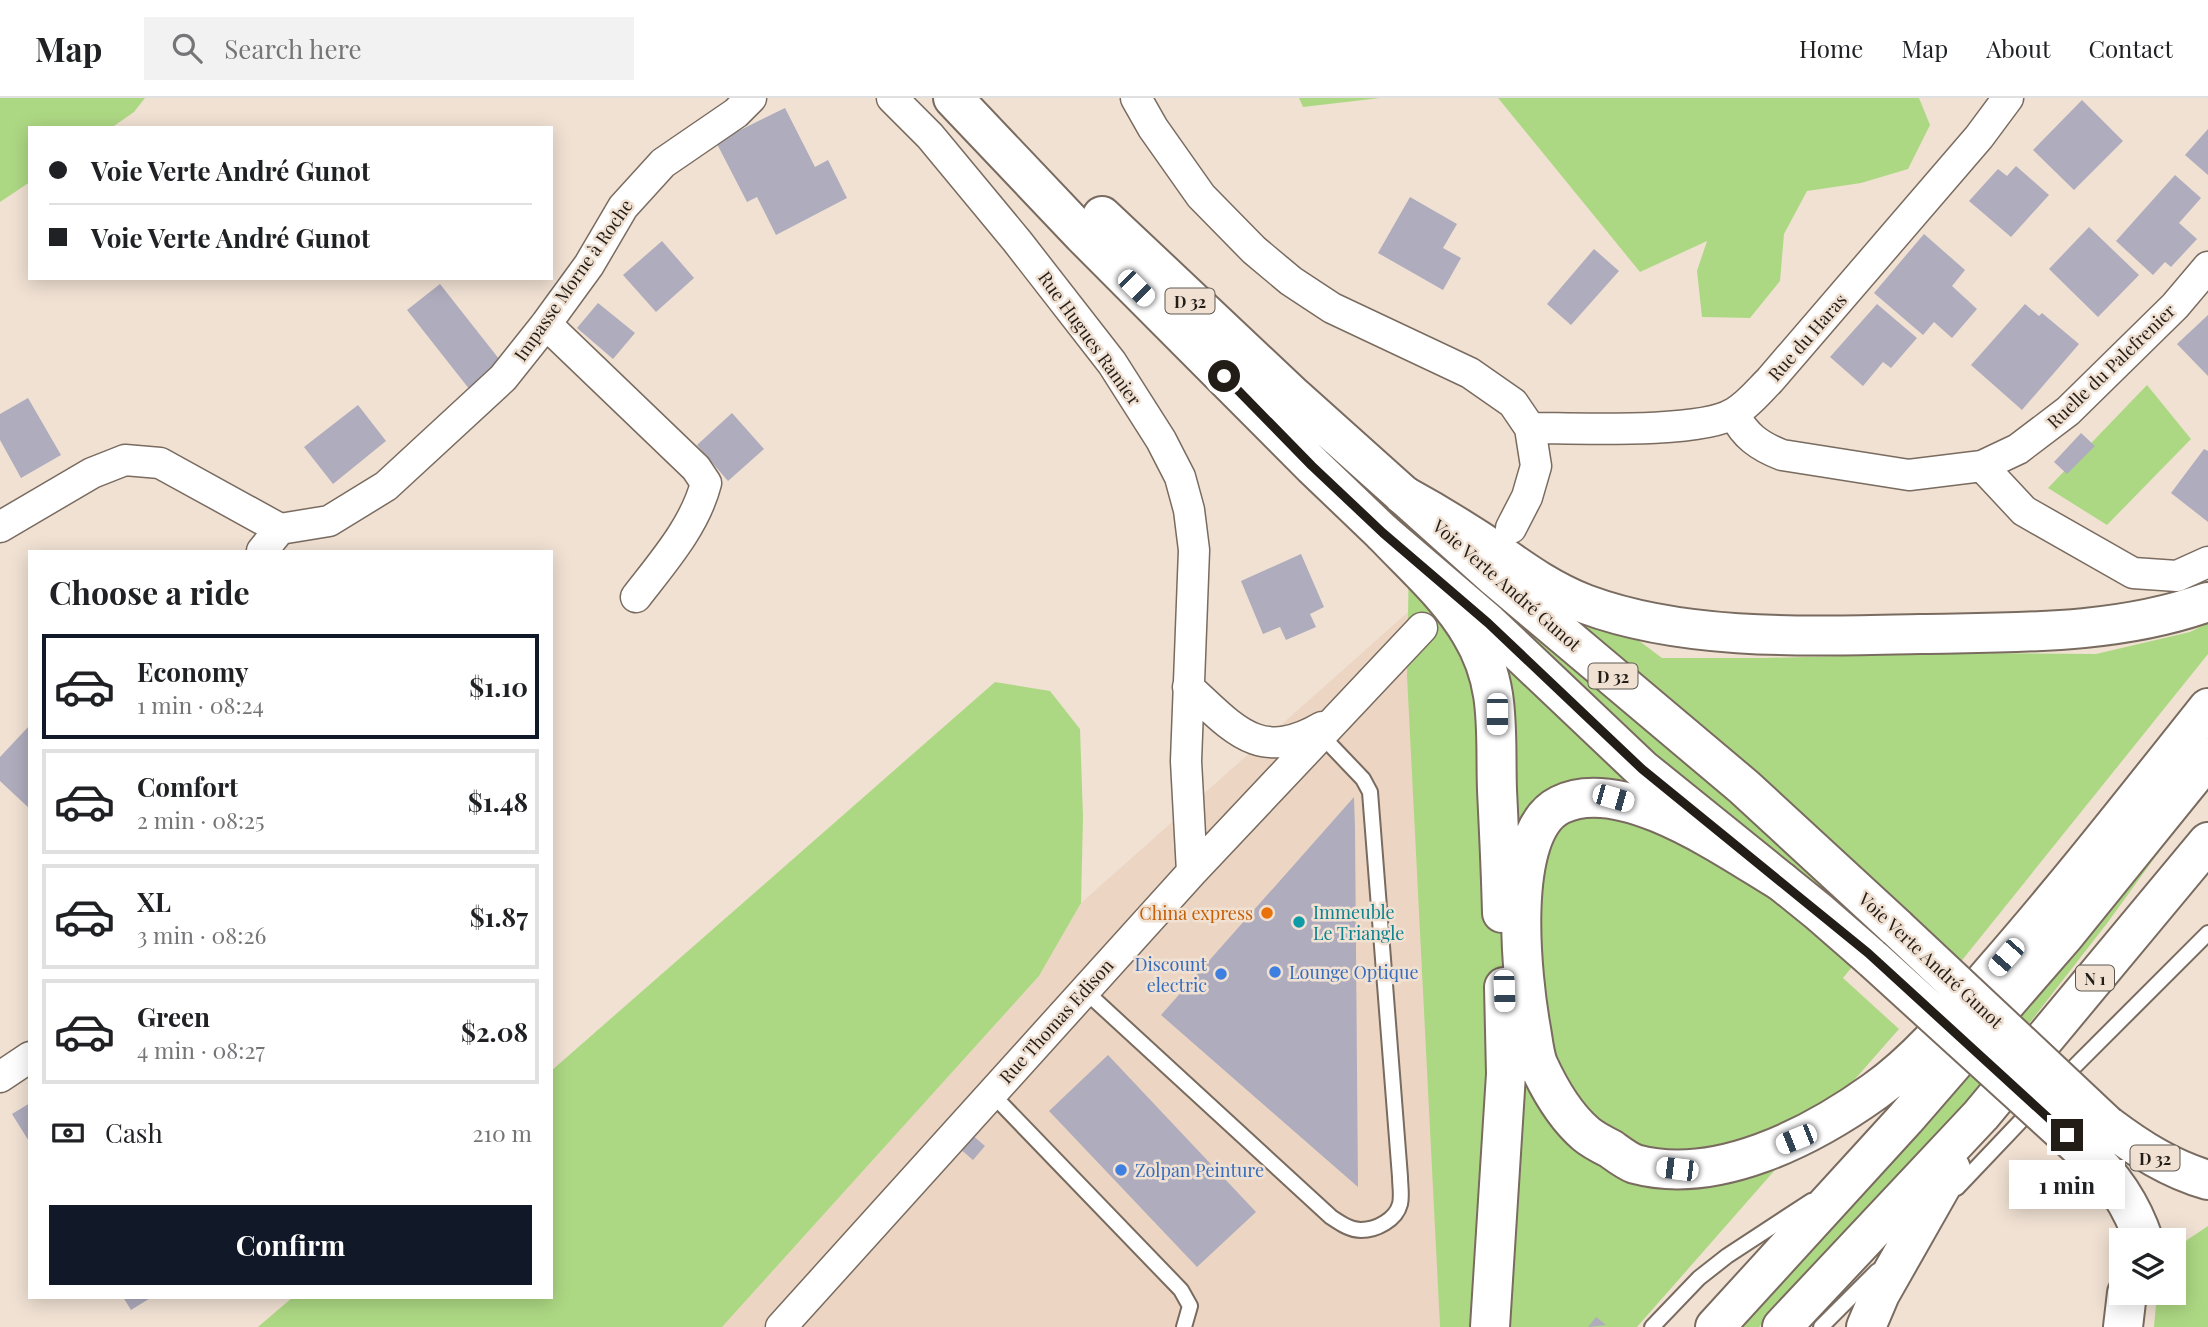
<!DOCTYPE html>
<html lang="en">
<head>
<meta charset="utf-8">
<style>
  body { margin:0; font-family:"Playfair Display",serif; background:#f2f2f2; color:#202124; height:100vh; display:flex; flex-direction:column; font-size:26px; white-space:nowrap }
  * { box-sizing:border-box; margin:0 }
  p { font-size:23px; color:#757577 }
  .icon { flex:none; width:38px; height:38px; fill:none; stroke:currentColor; stroke-width:2; stroke-linecap:round; stroke-linejoin:round }
  .map { position:relative; flex:1; overflow:hidden }
  .panel { position:absolute; left:28px; top:452px; width:525px; height:749px; display:flex; flex-direction:column; background:#fff; border-radius:0px; box-shadow:0 4px 18px #0003 }
  .panel>* { flex:none }
  .banner { position:absolute; left:28px; top:28px; width:525px; height:154px; border-radius:0px; box-shadow:0 4px 18px #0003; display:grid; align-content:center; height:154px; padding:0 21px; background:#fff }
  .controls { position:absolute; left:2109px; top:1130px; display:grid; gap:14px }
  .controls a { display:grid; place-items:center; width:77px; height:77px; border-radius:0px; background:#fff; box-shadow:0 4px 18px #0003; font-size:35px }
  .end { position:absolute; width:32px; height:32px; margin:-16px; border:9px solid #231d18; background:#fff; box-shadow:0 0 0 4px #fff }
  .from { border-radius:50% }
  .bubble { position:absolute; height:49px; border-radius:0px; background:#fff; box-shadow:0 4px 18px #0003; font-size:23px; font-weight:700; line-height:49px; text-align:center }
  .car { position:absolute; width:21px; height:42px; margin:-21px -10px; border-radius:9px; box-shadow:0 0 5px 2px #0007; background:linear-gradient(#fff 24%,#345 0 40%,#fff 0 76%,#345 0 86%,#fff 0) }
  .banner b { display:flex; align-items:center; gap:24px; height:66px; font-size:26px }
  .banner b+b { border-top:2px solid #e0e0e0 }
  .banner i { width:18px; height:18px; background:#202124 }
  ul { padding:0; list-style:none }
  li { display:flex; align-items:center; gap:21px; height:105px; margin:0 14px 10px; padding:0 7px; border:4px solid #e0e0e0; border-radius:0px }
  li div { flex:1 }
  li b { display:block; font-size:26px }
  li em { font-style:normal; font-weight:700 }
  li.current { border-color:#111827 }
  li>.icon { width:63px; height:63px; stroke-width:1.5 }
  h2 { padding:0 21px; font-size:32px; line-height:84px }
  .pay { display:flex; align-items:center; gap:18px; height:77px; padding:0 21px; font-size:26px }
  .pay p { margin-inline-start:auto }
  .primary-button { display:flex; gap:14px; margin-top:auto; padding:14px 21px }
  .primary-button a { flex:1; height:80px; border-radius:0px; background:#111827; color:#fff; font-size:28px; font-weight:700; line-height:80px; text-align:center }
  header { display:flex; align-items:center; gap:42px; box-sizing:border-box; height:98px; padding:0 35px; background:#fff; border-bottom:2px solid #e0e0e0 }
  header strong { font-size:33px }
  nav { display:flex; gap:38px; margin-inline-start:auto; font-size:24px }
  .search { width:490px; height:63px; background:#f2f2f2; display:flex; align-items:center; gap:18px; box-sizing:border-box; padding:0 24px; border-radius:0px; color:#757577; font-size:26px }
  .map>svg:first-child { display:block }
  .built { fill:#ecd6c3 }
  .green { fill:#add883 }
  .building { fill:#aeacbd }
  .lines { fill:none; stroke-linecap:round; stroke-linejoin:round }
  .lane-casing { stroke:#796b5f; stroke-width:18 }
  .street-casing { stroke:#796b5f; stroke-width:33 }
  .primary-casing { stroke:#796b5f; stroke-width:42 }
  .highway-casing { stroke:#796b5f; stroke-width:42 }
  .lane { stroke:#fff; stroke-width:14 }
  .street { stroke:#fff; stroke-width:30 }
  .primary { stroke:#fff; stroke-width:38 }
  .highway { stroke:#fff; stroke-width:38 }
  .primary-bridge-casing { stroke:#796b5f; stroke-width:42; stroke-linecap:butt }
  .primary-bridge { stroke:#fff; stroke-width:38 }
  .route { stroke:#231d18; stroke-width:9 }
  .food-dot { fill:#e8710a; stroke:#f0e1d3; stroke-width:2.5 }
  .culture-dot { fill:#0f9aa8; stroke:#f0e1d3; stroke-width:2.5 }
  .shop-dot { fill:#3f7fe0; stroke:#f0e1d3; stroke-width:2.5 }
  .labels { text-anchor:middle; dominant-baseline:central; stroke-width:5; stroke-linejoin:round; paint-order:stroke }
  .shield { fill:#f0e1d3; stroke:#605850; stroke-width:2 }
  .shield-label { font-size:16px; font-weight:bold; fill:#231d18 }
  .street-label { font-size:18px; fill:#231d18; stroke:#f0e1d3 }
  .culture-label { font-size:18px; fill:#0d838f; stroke:#f0e1d3; text-anchor:start }
  .food-label { font-size:18px; fill:#c56008; stroke:#f0e1d3; text-anchor:end }
  .shop-label { font-size:18px; fill:#366cbe; stroke:#f0e1d3; text-anchor:start }
</style>
</head>
<body>
<header>
<strong>Map</strong>
<div class="search"><svg class="icon" aria-label="search" viewBox="0 0 24 24"><circle cx="10" cy="10" r="6"/><path d="M15 15l6 6"/></svg>Search here</div>
<nav><a>Home</a><a>Map</a><a>About</a><a>Contact</a></nav>
</header>
<div class="map">
<svg width="2208" height="1229" viewBox="0 0 2208 1229">
  <rect width="100%" height="100%" fill="#f0e1d3"/>
  <path class="built" d="M1408,514L1440,1229H722L1039,878L1081,805Z"/>
  <path class="green" d="M0,0H145L134,14L111,30H30V84L0,104Z
    M1299,0H1380L1303,9Z
    M1498,0H1919L1930,27L1908,71L1861,85L1807,93L1784,136L1780,183L1750,220L1702,219L1697,173L1707,143L1640,174Z
    M2147,287L2191,341L2107,427L2048,390Z
    M1403,397L1887,826L1843,880L1899,931L1637,1229H1440L1407,578L1409,458Z
    M1560,514L1630,536L1662,560H1765L1957,555L2096,556L2190,534L2208,525V556L1959,866L1665,597Z
    M995,584L1050,593L1080,631L1083,719L1081,805L1039,878L722,1229H258L293,1199H551V973Z
    M2206,689L2108,824L1958,1017L1759,1229H1739Z
    M2208,1128V1229H2154L2157,1195H2174V1159L2187,1142Z"/>
  <path class="building" d="M2082,2L2123,43L2074,92L2033,52Z
    M785,10L815,69L828,62L847,100L776,137L757,99L747,104L716,44Z
    M2208,31V77L2185,57Z
    M2016,68L2049,97L2011,139L1969,103L1998,71L2007,78Z
    M2175,77L2201,100L2179,125L2197,141L2171,169L2165,164L2153,177L2116,143Z
    M1410,99L1457,126L1443,150L1461,160L1443,192L1378,155Z
    M2089,129L2139,177L2098,219L2049,171Z
    M1924,136L1965,172L1952,188L1977,211L1952,240L1934,224L1923,237L1874,195Z
    M662,143L694,180L656,214L623,177Z
    M1594,151L1619,173L1571,227L1547,206Z
    M440,186L503,266L470,292L407,212Z
    M598,205L635,235L613,261L577,230Z
    M1877,206L1917,240L1891,270L1883,264L1863,288L1830,259Z
    M2025,206L2039,218L2042,215L2079,246L2022,312L1971,267Z
    M2208,217V278L2177,246Z
    M28,300L61,357L21,380L0,342V316Z
    M358,307L386,343L333,386L304,349Z
    M732,315L764,351L728,383L697,347Z
    M2081,335L2095,348L2067,376L2054,364Z
    M2204,351L2208,353V424L2171,395Z
    M1301,456L1324,509L1310,516L1316,529L1286,542L1280,529L1263,536L1241,483Z
    M30,627V711L0,683V659Z
    M1354,699L1355,731L1358,1089L1161,917Z
    M1108,957L1256,1114L1197,1169L1049,1013Z
    M30,1005V1045L12,1016Z
    M971,1036L985,1048L973,1062L959,1050Z
    M123,1199H152L131,1212Z
    M1596,1219L1606,1227L1588,1229Z"/>
  <g class="lines">
    <g class="lane-casing">
      <path id="lane" d="M1084,892L1331,1119C1340,1125 1350,1132 1361,1132C1376,1132 1396,1122 1400,1106C1402,1098 1400,1087 1400,1079L1370,694L1363,681L1321,637
        M2061,982L2208,835
        M991,995L1181,1192L1190,1208L1184,1229
        M1957,1090L2034,1009
        M1652,1229L1699,1180L1727,1158L1811,1103
        M1821,1229L1877,1173"/>
    </g>
    <g class="street-casing">
      <path id="street" d="M892,0L930,38L1017,143L1112,265L1161,342L1180,379L1189,412L1194,452L1186,663L1192,774
        M1136,0L1153,30L1201,98L1254,152L1291,183L1332,210L1470,275L1513,305L1530,330L1536,368L1527,399L1511,430
        M546,226L696,370L706,385C695,428 663,464 636,499
        M1734,316C1745,338 1759,348 1782,357L1909,377L1982,368L2018,351L2068,313L2175,208L2208,169
        M1530,330C1574,330 1701,336 1734,315C1748,307 1759,293 1770,282L1979,39L2008,0
        M1982,368L2024,413L2133,475L2177,478L2208,464
        M0,429L92,375L125,362L160,365L280,431
        M262,453L280,431L329,423L386,388L503,280L546,226L589,167L623,109L663,65L736,15L751,0
        M1188,589C1233,630 1259,666 1322,629
        M0,979L30,959
        M781,1229L1192,774L1422,530"/>
    </g>
    <g class="primary-casing">
      <path id="primary" d="M953,0L1083,137L1313,368L1383,435L1488,525L1642,671L1819,814L1874,862
        M1102,118L1294,299L1496,480L1744,689L1897,830
        M2107,1027C2139,1051 2170,1071 2208,1082
        M2086,1055C2114,1079 2132,1108 2144,1143"/>
    </g>
    <g class="highway-casing">
      <path id="highway" d="M1403,397C1436,415 1467,434 1498,455C1526,475 1552,493 1585,506C1687,544 1813,538 1920,536C2017,534 2116,537 2208,504
        M1383,435C1413,467 1449,498 1471,536C1502,587 1495,635 1497,692C1499,733 1501,774 1502,815
        M1782,784C1728,752 1623,676 1560,707C1505,734 1522,881 1531,931C1533,942 1534,955 1538,966C1549,990 1566,1019 1586,1036C1593,1042 1603,1047 1611,1051C1618,1056 1627,1063 1635,1066C1716,1088 1811,1039 1875,993C1921,960 1958,914 1995,871C2069,786 2138,698 2208,610
        M1490,1229L1506,976L1504,889
        M1715,1229L1906,1020L2064,838L2208,660
        M1782,1229L1981,1017L2208,744
        M1866,1229L1880,1196L1951,1071
        M2123,1229L2127,1195"/>
    </g>
    <use href="#lane" class="lane"/>
    <use href="#street" class="street"/>
    <use href="#primary" class="primary"/>
    <use href="#highway" class="highway"/>
    <g class="primary-bridge-casing">
      <path id="primary-bridge" d="M1897,830L2107,1027
        M1874,862L2086,1055"/>
    </g>
    <use href="#primary-bridge" class="primary-bridge"/>
  </g>
  <g class="lines">
    <path class="route" d="M1224,278L1312,368L1383,435L1488,525L1642,671L1868,855L2067,1037"/>
  </g>
  <circle class="food-dot" cx="1267" cy="815" r="7"/>
  <circle class="culture-dot" cx="1299" cy="824" r="7"/>
  <g class="shop-dot">
    <circle cx="1275" cy="874" r="7"/>
    <circle cx="1221" cy="876" r="7"/>
    <circle cx="1121" cy="1072" r="7"/>
  </g>
  <g class="labels">
    <g class="shield">
      <rect x="1165.5" y="190.5" width="49" height="25" rx="5"/>
      <rect x="1588.5" y="565.5" width="49" height="25" rx="5"/>
      <rect x="2076" y="867.5" width="38" height="25" rx="5"/>
      <rect x="2130.5" y="1047.5" width="49" height="25" rx="5"/>
    </g>
    <g class="shield-label">
      <text x="1190" y="203">D 32</text>
      <text x="1613" y="578">D 32</text>
      <text x="2095" y="880">N 1</text>
      <text x="2155" y="1060">D 32</text>
    </g>
    <g class="street-label">
      <text transform="translate(573 182) rotate(-55)">Impasse Morne à Roche</text>
      <text transform="translate(1807 239) rotate(-49)">Rue du Haras</text>
      <text transform="translate(1090 240) rotate(54)">Rue Hugues Ramier</text>
      <text transform="translate(2111 268) rotate(-44)">Ruelle du Palefrenier</text>
      <text transform="translate(1507 487) rotate(41)">Voie Verte André Gunot</text>
      <text transform="translate(1931 862) rotate(43)">Voie Verte André Gunot</text>
      <text transform="translate(1056 923) rotate(-48)">Rue Thomas Edison</text>
    </g>
    <g class="culture-label">
      <text x="1313" y="814">Immeuble<tspan x="1313" dy="21">Le Triangle</tspan></text>
    </g>
    <g class="food-label">
      <text x="1253" y="815">China express</text>
    </g>
    <g class="shop-label">
      <text x="1207" y="866" text-anchor="end">Discount<tspan x="1207" dy="21">electric</tspan></text>
      <text x="1289" y="874">Lounge Optique</text>
      <text x="1135" y="1072">Zolpan Peinture</text>
    </g>
  </g>
</svg>
<div class="controls">
<a><svg class="icon" aria-label="layers" viewBox="0 0 24 24"><path d="M12 4l9 5-9 5-9-5zM3 14l9 5 9-5"/></svg></a>
</div>
<i class="end from" style="left:1224px;top:278px"></i>
<i class="end" style="left:2067px;top:1037px"></i>
<div class="bubble" style="left:2009px;top:1062px;width:116px">1 min</div>
<i class="car" style="left:1136px;top:190px;rotate:135deg"></i>
<i class="car" style="left:1497px;top:616px;rotate:180deg"></i>
<i class="car" style="left:1613px;top:700px;rotate:106deg"></i>
<i class="car" style="left:2006px;top:859px;rotate:221deg"></i>
<i class="car" style="left:1504px;top:893px;rotate:178deg"></i>
<i class="car" style="left:1796px;top:1041px;rotate:248deg"></i>
<i class="car" style="left:1677px;top:1071px;rotate:277deg"></i>
<div class="banner">
<b><i class="from"></i>Voie Verte André Gunot</b>
<b><i></i>Voie Verte André Gunot</b>
</div>
<section class="panel">
<h2>Choose a ride</h2>
<ul>
<li class="current"><svg class="icon" aria-label="car" viewBox="0 0 24 24"><path d="M5 17H2v-5l4-1 3-4h7l3 4 3 1v5h-3M9 17h6M6 11h13"/><circle cx="7" cy="17" r="2"/><circle cx="17" cy="17" r="2"/></svg><div><b>Economy</b><p>1 min · 08:24</p></div><em>$1.10</em></li>
<li><svg class="icon" aria-label="car" viewBox="0 0 24 24"><path d="M5 17H2v-5l4-1 3-4h7l3 4 3 1v5h-3M9 17h6M6 11h13"/><circle cx="7" cy="17" r="2"/><circle cx="17" cy="17" r="2"/></svg><div><b>Comfort</b><p>2 min · 08:25</p></div><em>$1.48</em></li>
<li><svg class="icon" aria-label="car" viewBox="0 0 24 24"><path d="M5 17H2v-5l4-1 3-4h7l3 4 3 1v5h-3M9 17h6M6 11h13"/><circle cx="7" cy="17" r="2"/><circle cx="17" cy="17" r="2"/></svg><div><b>XL</b><p>3 min · 08:26</p></div><em>$1.87</em></li>
<li><svg class="icon" aria-label="car" viewBox="0 0 24 24"><path d="M5 17H2v-5l4-1 3-4h7l3 4 3 1v5h-3M9 17h6M6 11h13"/><circle cx="7" cy="17" r="2"/><circle cx="17" cy="17" r="2"/></svg><div><b>Green</b><p>4 min · 08:27</p></div><em>$2.08</em></li>
</ul>
<div class="pay"><svg class="icon" aria-label="cash" viewBox="0 0 24 24"><path d="M3 7h18v10H3z"/><circle cx="12" cy="12" r="2"/></svg>Cash<p>210 m</p></div>
<div class="primary-button"><a>Confirm</a></div>
</section>
</div>
</body>
</html>
